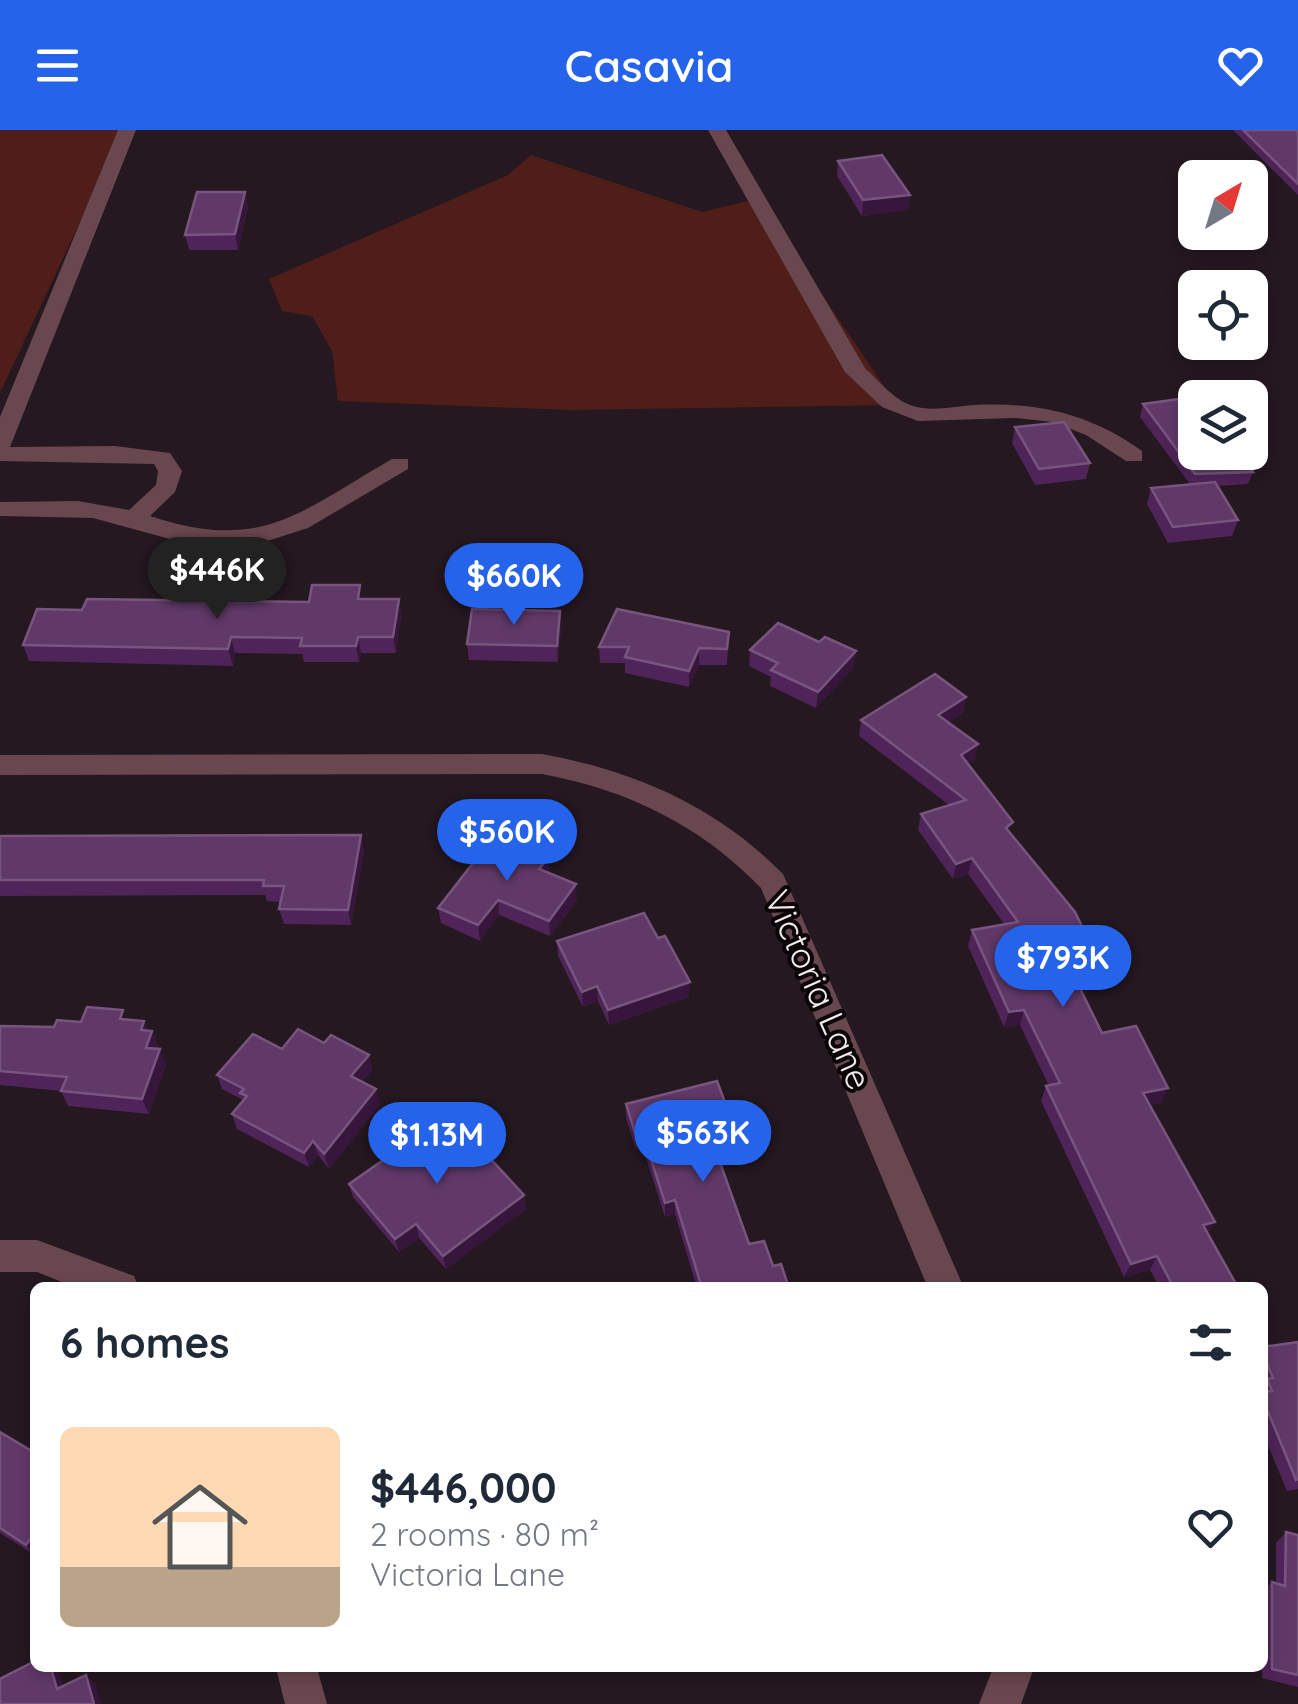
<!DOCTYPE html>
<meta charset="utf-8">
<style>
body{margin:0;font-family:Quicksand,sans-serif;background:#f2f2f3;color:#1f2937;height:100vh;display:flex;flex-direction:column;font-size:38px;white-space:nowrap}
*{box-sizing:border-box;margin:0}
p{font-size:32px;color:#747a83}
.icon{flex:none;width:55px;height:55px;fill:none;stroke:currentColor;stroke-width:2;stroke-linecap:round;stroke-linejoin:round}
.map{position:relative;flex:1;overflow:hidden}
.side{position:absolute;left:30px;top:1152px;width:1238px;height:390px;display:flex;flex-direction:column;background:#fff;border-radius:15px;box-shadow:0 5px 15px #0003}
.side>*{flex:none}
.needle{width:65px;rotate:38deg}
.buttons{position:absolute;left:1178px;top:30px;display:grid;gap:20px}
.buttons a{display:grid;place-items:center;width:90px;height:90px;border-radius:15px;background:#fff;box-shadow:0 5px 15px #0003;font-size:50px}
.price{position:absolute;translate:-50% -85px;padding:0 22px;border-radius:35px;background:#2563eb;color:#fff;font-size:32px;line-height:65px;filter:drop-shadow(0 2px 5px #0008)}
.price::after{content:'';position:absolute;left:50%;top:60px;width:30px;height:22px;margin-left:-15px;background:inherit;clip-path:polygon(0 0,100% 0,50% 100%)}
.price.selected{background:#222;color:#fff}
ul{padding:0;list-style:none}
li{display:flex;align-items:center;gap:30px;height:250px;padding:0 30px}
li span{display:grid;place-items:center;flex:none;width:280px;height:200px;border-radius:15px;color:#555}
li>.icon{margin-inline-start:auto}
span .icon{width:120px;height:120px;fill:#fffc;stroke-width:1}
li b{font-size:42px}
h2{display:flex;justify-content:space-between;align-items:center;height:120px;padding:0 30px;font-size:42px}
header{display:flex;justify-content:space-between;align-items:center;height:130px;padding:0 30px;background:#2563eb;color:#fff;font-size:45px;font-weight:600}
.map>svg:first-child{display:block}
.green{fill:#4f1e19}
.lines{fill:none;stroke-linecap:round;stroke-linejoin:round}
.minor{fill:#69474e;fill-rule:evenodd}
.wall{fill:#4f2458}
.shaded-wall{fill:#37163b}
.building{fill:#613969;stroke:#78557e;stroke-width:2.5}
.labels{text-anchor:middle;stroke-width:8;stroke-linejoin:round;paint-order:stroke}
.street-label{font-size:35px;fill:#f3e9ef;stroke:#0a0608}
</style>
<header><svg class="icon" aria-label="menu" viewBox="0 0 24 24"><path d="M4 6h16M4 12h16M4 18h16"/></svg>Casavia<svg class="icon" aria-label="heart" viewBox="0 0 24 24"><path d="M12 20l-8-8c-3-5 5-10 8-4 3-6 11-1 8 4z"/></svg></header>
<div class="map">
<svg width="1298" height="1574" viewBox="0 0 1298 1574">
<rect width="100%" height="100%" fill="#251820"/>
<!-- green -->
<g class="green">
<polygon points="0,0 123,0 0,263"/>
<polygon points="531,25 702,82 757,69 897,275 570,280 338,271 332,221 312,186 282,181 269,149 508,45"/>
</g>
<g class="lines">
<!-- minor -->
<g class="minor">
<path d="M118 0H136L10 317 115 316 170 323 182 341 175 362 150 386C262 423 298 383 392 329H408V339L308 398 245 418 192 415 93 388 0 386V372L78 371 129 380 156 355 158 341 154 334 0 331V287Z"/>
<path d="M708 0H726L865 238C879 251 894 270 913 276 932 282 956 276 975 275 1039 272 1090 284 1142 321V331H1126L1086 305 1053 292 1015 288 918 291 882 277 845 242Z"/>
<path d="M542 624C635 641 716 676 783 744L964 1158H928L761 758C700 695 628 660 542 644L0 645V625Z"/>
<polygon points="0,1110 37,1110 134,1146 139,1158 77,1158 37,1142 0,1142"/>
<polygon points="276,1538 317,1538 327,1574 285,1574"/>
<polygon points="993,1538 1034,1538 1021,1574 979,1574"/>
</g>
</g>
<!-- wall -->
<g class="wall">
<polygon points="1233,0 1298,0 1298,65"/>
<polygon points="838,31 908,80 862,86 837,46"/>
<polygon points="245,62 248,77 238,120 189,120 185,105"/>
<polygon points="1143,274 1253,342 1248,354 1217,356 1238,390 1232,406 1168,413 1147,374 1151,358 1190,354 1140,287"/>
<polygon points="1015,297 1090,333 1086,349 1035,355 1012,313"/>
<polygon points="362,469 399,469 401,485 396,523 361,523 359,532 304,532 302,524 235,523 233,536 29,531 23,515 82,480"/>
<polygon points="561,497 558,532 469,530 467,514"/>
<polygon points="599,517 728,519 727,535 699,535 689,557 625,543 625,533 600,533"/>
<polygon points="750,520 854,537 816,578 770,556 771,547 749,536"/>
<polygon points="966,567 963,583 949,592 975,630 968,634 1086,830 1068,833 1102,903 1162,972 1149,975 1208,1104 1236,1154 1234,1158 1160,1158 1150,1140 1124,1147 1041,971 1046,956 1049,956 1020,895 1004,897 968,816 972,800 1005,795 968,744 953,749 918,700 921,684 949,675 859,606 861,590"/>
<polygon points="0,706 364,721 351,795 284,794 279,779 281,772 267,771 265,765 0,766"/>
<polygon points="548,728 549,743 577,770 550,806 499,785 480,811 441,793 438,778"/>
<polygon points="557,811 689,867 609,895 598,871 583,877 558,826"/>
<polygon points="127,889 149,901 152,901 158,916 157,919 166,934 149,984 68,976 61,961 0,955 0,896 54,897 81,892"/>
<polygon points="324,913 369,925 372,940 362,952 380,974 329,1039 318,1025 309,1037 237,999 232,984 243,970 222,959 217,945 282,919"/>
<polygon points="626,974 742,1018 741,1032 722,1037 749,1114 773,1136 789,1158 697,1158 675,1084 665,1087 643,1018 636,1020 626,988"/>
<polygon points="349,1054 524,1065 526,1079 446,1139 419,1108 399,1122 353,1067"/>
<polygon points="1298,1212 1298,1359 1287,1361 1262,1301 1262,1217"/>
<polygon points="0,1302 35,1323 35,1425 0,1403"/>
<polygon points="1286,1402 1298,1405 1298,1557 1262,1548 1262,1462 1272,1452 1276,1453 1276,1413"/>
</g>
<!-- shaded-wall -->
<g class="shaded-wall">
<polygon points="245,62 248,77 238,120 235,104"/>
<polygon points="910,65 908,80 862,86 863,70"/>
<polygon points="399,469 401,485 396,523 393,507"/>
<polygon points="560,481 561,497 558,532 557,516"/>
<polygon points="231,507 235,523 233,536 228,519"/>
<polygon points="358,507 361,523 359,532 356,516"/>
<polygon points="699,518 699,535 689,557 689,541"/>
<polygon points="856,521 854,537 816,578 818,562"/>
<polygon points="966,567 963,583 935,601 938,585"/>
<polygon points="978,614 975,630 958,641 961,625"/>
<polygon points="361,705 364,721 351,795 348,780"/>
<polygon points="548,728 549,744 539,739"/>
<polygon points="972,728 968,744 953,749 956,734"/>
<polygon points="576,754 577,770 550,806 549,791"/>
<polygon points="498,770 499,785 480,811 478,795"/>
<polygon points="1091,815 1086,830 1057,835 1061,820"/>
<polygon points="690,852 689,867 609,895 608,880"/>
<polygon points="597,856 598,871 583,877 582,862"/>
<polygon points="1024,880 1020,895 1004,897 1009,882"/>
<polygon points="144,891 151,906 152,901 158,916 153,933 141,900"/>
<polygon points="160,919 166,934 149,984 142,969"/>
<polygon points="369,925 372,940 355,961 351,946"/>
<polygon points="1168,958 1162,972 1137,978 1143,963"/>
<polygon points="376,959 380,974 329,1039 324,1024"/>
<polygon points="643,1004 643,1018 636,1020 636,1006"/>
<polygon points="313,1011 318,1025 309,1037 304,1023"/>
<polygon points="742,1018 741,1032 717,1038 717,1024"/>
<polygon points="524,1065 526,1079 446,1139 443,1126"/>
<polygon points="675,1070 675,1084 665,1087 665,1073"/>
<polygon points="1215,1092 1207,1105 1203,1095"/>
<polygon points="416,1094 419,1108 399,1122 395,1109"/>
<polygon points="1157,1126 1150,1140 1124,1147 1131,1134"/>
<polygon points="35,1402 35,1425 26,1415"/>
<polygon points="51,1538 58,1538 67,1568 57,1559"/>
<polygon points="86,1545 95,1554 101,1574 94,1574"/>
</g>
<!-- building -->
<g class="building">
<polygon points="1243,0 1298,0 1298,54"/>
<polygon points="882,25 910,65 863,70 838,31"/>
<polygon points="197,62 245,62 235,104 185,105"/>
<polygon points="1194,267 1195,322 1238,322 1253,342 1195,344 1143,274"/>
<polygon points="1064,292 1090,333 1039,339 1015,297"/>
<polygon points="1215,352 1238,390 1173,397 1151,358"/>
<polygon points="312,455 360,455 358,469 399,469 393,507 358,507 356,516 300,516 302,508 231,507 228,519 23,515 37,479 82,480 87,469 309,472"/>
<polygon points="472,479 560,481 557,516 467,514"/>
<polygon points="617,479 729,502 727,519 699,518 689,541 625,527 629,517 599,517"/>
<polygon points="778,493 819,512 825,507 856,521 818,562 771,540 778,533 750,520"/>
<polygon points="935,544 966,567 938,585 978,614 961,625 1013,692 1006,698 1075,782 1091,815 1061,820 1102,903 1136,896 1168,958 1143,963 1215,1092 1203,1095 1236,1154 1225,1158 1174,1158 1157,1126 1131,1134 1046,956 1060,953 1024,880 1009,882 972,800 1018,792 972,728 956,734 921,684 966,670 861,590"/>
<polygon points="361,705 348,780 279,779 284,756 263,756 264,750 0,750 0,706"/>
<polygon points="494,706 548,728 539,739 576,754 549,791 498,770 478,795 438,778"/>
<polygon points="644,783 658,808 665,806 690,852 608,880 597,856 582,862 557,811"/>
<polygon points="87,877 123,880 120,889 144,891 141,900 152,901 146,918 160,919 142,969 61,961 67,947 0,941 0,896 54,897 57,890 81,892"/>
<polygon points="298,899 324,913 331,905 369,925 351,946 376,959 324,1024 313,1011 304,1023 232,984 247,966 240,963 244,959 217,945 253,904 282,919"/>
<polygon points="717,951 742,1018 717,1024 749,1114 764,1111 773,1136 781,1134 789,1158 702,1158 675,1070 665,1073 643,1004 636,1006 626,974"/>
<polygon points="449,984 524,1065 443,1126 416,1094 395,1109 349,1054"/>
<polygon points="1298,1212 1298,1349 1296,1350 1262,1267 1262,1262 1272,1261 1267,1249 1273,1248 1262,1222 1262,1217"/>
<polygon points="0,1302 35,1323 35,1402 26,1415 0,1398"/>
<polygon points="1286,1402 1298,1405 1298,1545 1272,1539 1272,1452 1285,1456"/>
<polygon points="35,1531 35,1538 51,1538 57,1559 86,1545 94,1574 0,1574 0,1549"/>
</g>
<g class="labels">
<!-- street labels -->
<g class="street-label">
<text transform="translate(818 860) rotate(66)" y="12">Victoria Lane</text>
</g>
</g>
</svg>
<div class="buttons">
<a><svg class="needle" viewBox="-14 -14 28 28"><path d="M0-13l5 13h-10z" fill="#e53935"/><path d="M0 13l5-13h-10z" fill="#747a83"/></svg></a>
<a><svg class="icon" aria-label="locate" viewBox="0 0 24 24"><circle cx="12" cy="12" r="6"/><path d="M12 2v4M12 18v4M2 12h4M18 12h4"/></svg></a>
<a><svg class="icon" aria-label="layers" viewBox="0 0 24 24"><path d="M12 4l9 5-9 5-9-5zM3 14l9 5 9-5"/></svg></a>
</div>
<b class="price selected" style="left:217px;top:492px">$446K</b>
<b class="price" style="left:514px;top:498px">$660K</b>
<b class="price" style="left:507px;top:754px">$560K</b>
<b class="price" style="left:1063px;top:880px">$793K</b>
<b class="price" style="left:703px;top:1055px">$563K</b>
<b class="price" style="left:437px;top:1057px">$1.13M</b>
<section class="side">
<h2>6 homes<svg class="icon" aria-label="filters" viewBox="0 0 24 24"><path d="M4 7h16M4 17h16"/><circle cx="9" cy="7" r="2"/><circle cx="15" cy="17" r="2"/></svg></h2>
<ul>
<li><span style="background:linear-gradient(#ffd9b3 70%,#b9a48a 0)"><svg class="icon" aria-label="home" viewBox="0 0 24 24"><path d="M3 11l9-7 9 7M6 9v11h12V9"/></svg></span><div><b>$446,000</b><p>2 rooms · 80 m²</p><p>Victoria Lane</p></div><svg class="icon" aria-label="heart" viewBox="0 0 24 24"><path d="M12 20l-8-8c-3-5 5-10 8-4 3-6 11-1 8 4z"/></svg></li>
</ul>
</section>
</div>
